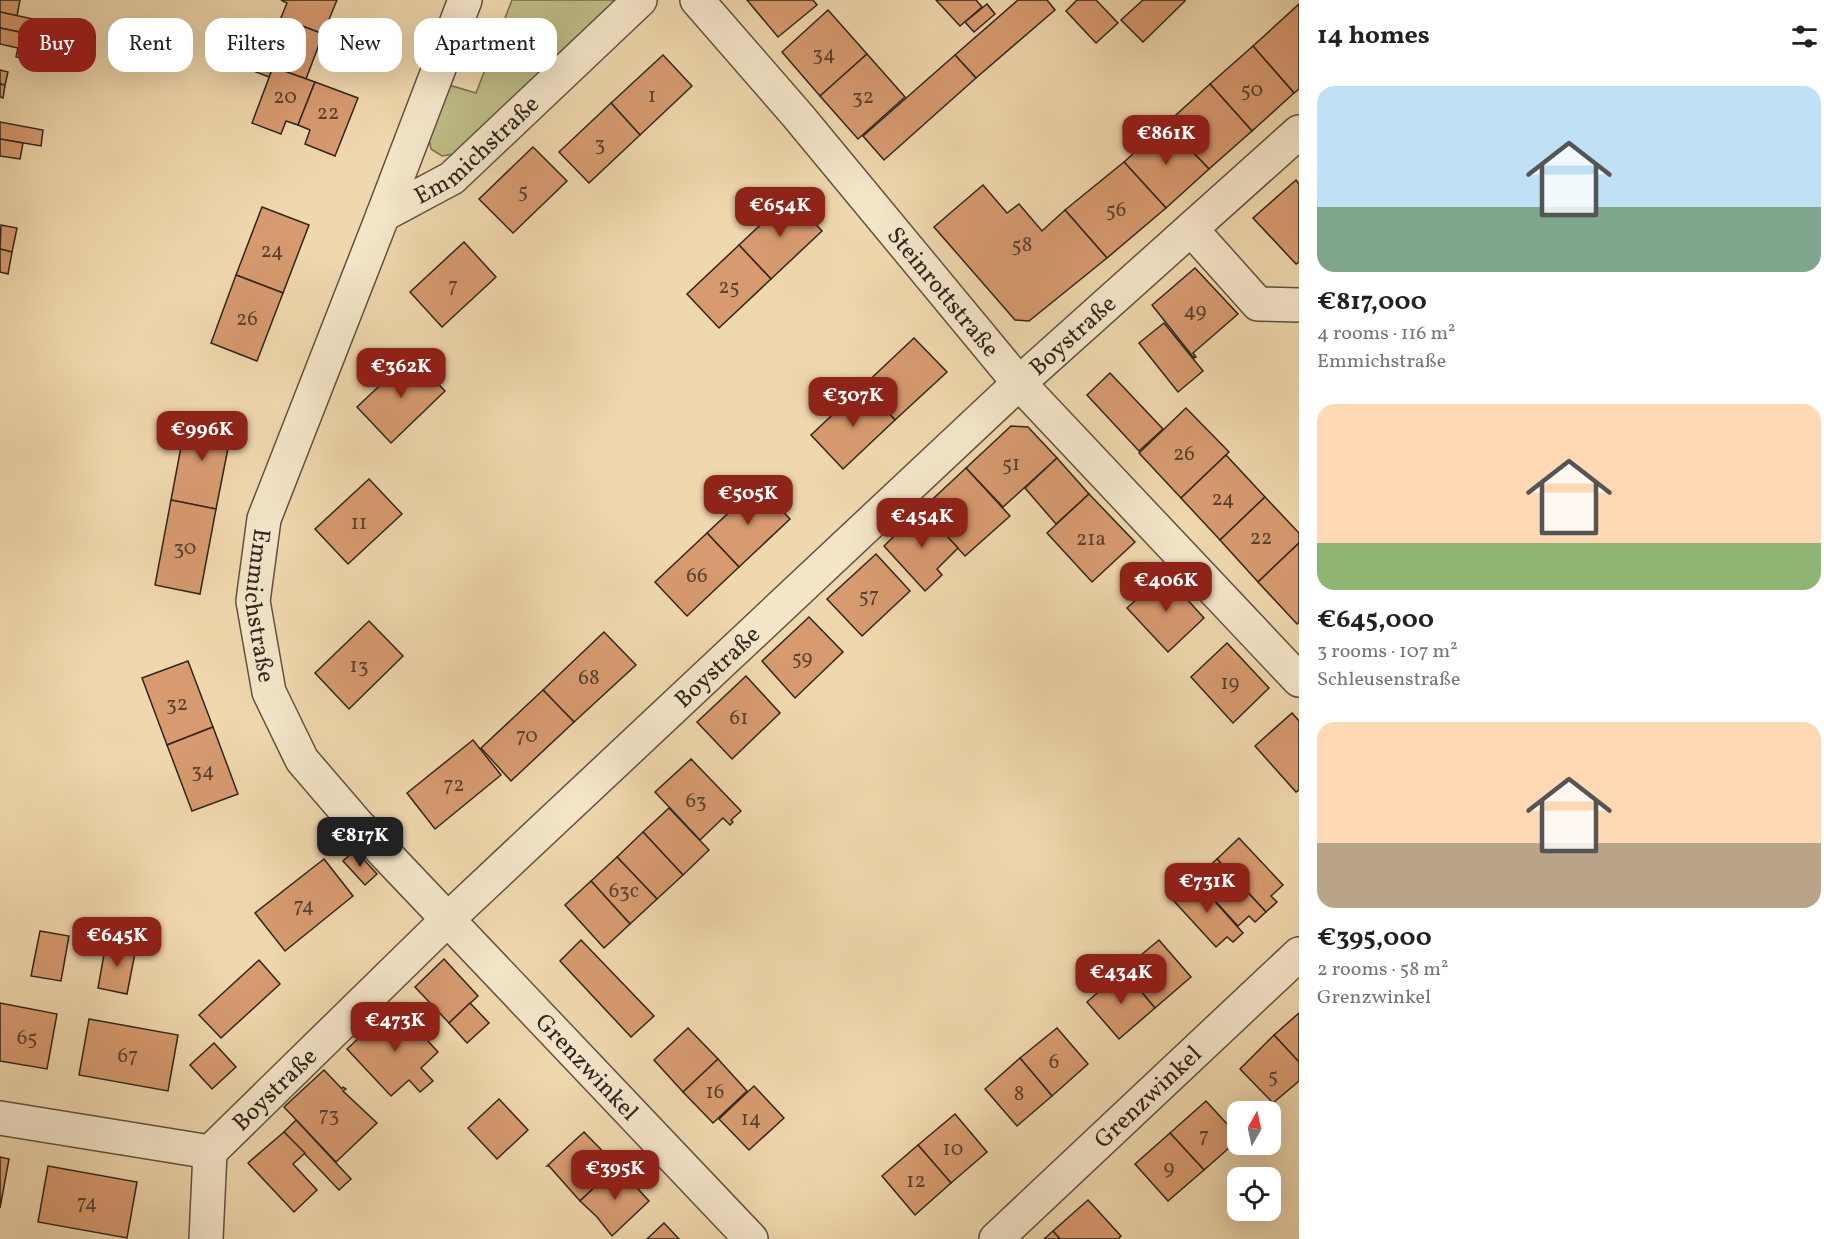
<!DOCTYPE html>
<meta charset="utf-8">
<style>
body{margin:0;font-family:Vollkorn,serif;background:#f6f6f6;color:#222;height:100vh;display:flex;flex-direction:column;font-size:22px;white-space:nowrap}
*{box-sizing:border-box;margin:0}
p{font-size:20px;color:#767676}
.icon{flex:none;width:33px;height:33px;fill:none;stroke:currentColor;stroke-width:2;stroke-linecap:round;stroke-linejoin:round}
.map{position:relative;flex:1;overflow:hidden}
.sheet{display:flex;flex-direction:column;background:#fff;width:540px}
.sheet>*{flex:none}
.hud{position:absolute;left:18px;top:18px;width:570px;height:54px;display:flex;gap:12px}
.needle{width:39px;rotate:9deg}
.controls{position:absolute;left:1227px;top:1101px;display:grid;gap:12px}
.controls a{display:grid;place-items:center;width:54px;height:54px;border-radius:12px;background:#fff;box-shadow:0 6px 24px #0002;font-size:30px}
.price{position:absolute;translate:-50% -51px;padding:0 14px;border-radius:12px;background:#8f2418;color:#fff;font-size:20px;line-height:39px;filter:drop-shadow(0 2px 3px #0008)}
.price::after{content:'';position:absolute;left:50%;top:36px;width:18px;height:14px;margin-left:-9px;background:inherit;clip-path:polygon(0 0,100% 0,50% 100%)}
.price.selected{background:#222;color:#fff}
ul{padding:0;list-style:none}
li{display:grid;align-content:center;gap:12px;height:318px;padding:0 18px}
li span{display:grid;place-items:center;height:186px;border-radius:18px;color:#555}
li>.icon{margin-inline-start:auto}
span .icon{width:108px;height:108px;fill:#fffc;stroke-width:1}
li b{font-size:26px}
h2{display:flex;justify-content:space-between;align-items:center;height:72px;padding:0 18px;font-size:26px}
.tag{padding:0 21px;border-radius:18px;background:#fff;box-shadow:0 6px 24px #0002;font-size:21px;line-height:54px}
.tag.selected{background:#8f2418;color:#fff}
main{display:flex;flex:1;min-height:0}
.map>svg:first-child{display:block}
.green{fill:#bebd86;stroke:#767152;stroke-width:1.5}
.building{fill:#d89b70;stroke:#2f251d;stroke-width:1.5}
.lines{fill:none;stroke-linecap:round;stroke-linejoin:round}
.minor-casing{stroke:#5f5241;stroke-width:36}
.minor{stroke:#f5e6ca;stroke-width:33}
.labels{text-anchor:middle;stroke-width:4.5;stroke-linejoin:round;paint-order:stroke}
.number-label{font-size:21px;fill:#594232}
.street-label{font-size:24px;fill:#2f251d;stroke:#f5e6ca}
</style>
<main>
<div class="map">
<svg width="1299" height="1239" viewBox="0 0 1299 1239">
<rect width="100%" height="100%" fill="#f0d8ae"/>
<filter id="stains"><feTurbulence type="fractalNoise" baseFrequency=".00333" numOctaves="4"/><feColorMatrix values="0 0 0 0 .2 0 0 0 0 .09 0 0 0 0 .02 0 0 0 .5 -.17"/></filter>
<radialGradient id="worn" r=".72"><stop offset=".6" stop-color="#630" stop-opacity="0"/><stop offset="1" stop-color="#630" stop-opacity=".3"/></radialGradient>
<!-- green -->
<polygon class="green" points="512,0 618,0 454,154 442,156 431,149 429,139 449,85 476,93"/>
<!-- building -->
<g class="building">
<polygon points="0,0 20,0 17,16 0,12"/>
<polygon points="281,0 337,0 323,34 300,25 300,28 280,20 287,3"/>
<polygon points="747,0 813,0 817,5 778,37"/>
<polygon points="936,0 976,0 982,7 960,26"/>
<polygon points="1018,0 1047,0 1055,10 976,78 955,55"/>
<polygon points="1077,0 1096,0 1118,23 1096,43 1066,11"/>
<polygon points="1143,0 1185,0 1185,1 1143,42 1121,20"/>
<polygon points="987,4 995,14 974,32 965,22"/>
<polygon points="1299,4 1299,89 1294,93 1253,46"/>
<polygon points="828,10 867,54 820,96 782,52"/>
<polygon points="0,12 52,23 49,38 0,28"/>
<polygon points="280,20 300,28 300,25 323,34 306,79 273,67 269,77 248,69 265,26 276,30"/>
<polygon points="0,28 53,39 48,63 16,57 18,48 0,44"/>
<polygon points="1253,46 1294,93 1252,131 1210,84"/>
<polygon points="867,54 905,97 858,139 820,96"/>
<polygon points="663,55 692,86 640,135 611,103"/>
<polygon points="955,55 976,78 884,160 863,136"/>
<polygon points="273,67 315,82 298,125 286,121 281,134 252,123"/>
<polygon points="0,70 8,72 5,85 0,84"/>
<polygon points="315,82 358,98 335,156 305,144 310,130 298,125"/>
<polygon points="0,84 5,85 3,98 0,97"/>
<polygon points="1210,84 1252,131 1209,169 1166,124"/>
<polygon points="611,103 640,135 589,183 559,152"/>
<polygon points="0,122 43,130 41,146 0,139"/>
<polygon points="1166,124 1209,169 1166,208 1124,162"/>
<polygon points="0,139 23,143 20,159 0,156"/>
<polygon points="533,147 567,181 513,233 479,199"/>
<polygon points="1124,162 1166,208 1107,258 1065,210"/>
<polygon points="1296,180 1299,184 1299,262 1296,264 1253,218"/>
<polygon points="983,185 1007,213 1019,204 1042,231 1065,210 1107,258 1029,321 1015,320 934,227"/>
<polygon points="790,197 822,231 771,279 739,245"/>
<polygon points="262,207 309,225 283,293 236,275"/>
<polygon points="1,225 17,228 12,252 0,249"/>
<polygon points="464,242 496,277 442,327 410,292"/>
<polygon points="739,245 771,279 719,328 687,294"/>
<polygon points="0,249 12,252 8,274 0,272"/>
<polygon points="1195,268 1238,314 1193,353 1196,357 1194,358 1152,305"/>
<polygon points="236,275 283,293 257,361 211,343"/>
<polygon points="1164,323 1203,371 1178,392 1139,343"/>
<polygon points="914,338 947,372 895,420 863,386"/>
<polygon points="411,356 445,391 391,443 357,407"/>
<polygon points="1110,373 1163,429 1139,451 1087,395"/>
<polygon points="863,386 895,420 843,469 811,435"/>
<polygon points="1186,408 1229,452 1181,498 1139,453"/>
<polygon points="187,415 233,423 216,509 171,500"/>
<polygon points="1011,426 1028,427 1057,458 1003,507 966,468"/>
<polygon points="1226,455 1265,497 1220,540 1181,498"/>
<polygon points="1057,458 1089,494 1056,524 1025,488"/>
<polygon points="966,468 1010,516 965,556 922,509"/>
<polygon points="369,479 402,514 348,564 315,529"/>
<polygon points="758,485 790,519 739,567 707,533"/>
<polygon points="1089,494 1135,542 1092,582 1047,533"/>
<polygon points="1265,497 1299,533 1299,543 1258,582 1220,540"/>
<polygon points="171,500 216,509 200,594 155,585"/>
<polygon points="922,509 958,548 937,569 942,575 925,591 884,546"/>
<polygon points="707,533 739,567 687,616 655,582"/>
<polygon points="1299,543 1299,622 1297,624 1258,582"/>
<polygon points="876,554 910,591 862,636 827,599"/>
<polygon points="1164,574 1204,618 1168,652 1127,608"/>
<polygon points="809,617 843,652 795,698 762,661"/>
<polygon points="369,621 403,656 349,709 315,673"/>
<polygon points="604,632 636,665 574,722 543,690"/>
<polygon points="1227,643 1269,688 1233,723 1191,677"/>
<polygon points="188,661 213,727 167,745 142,678"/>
<polygon points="746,676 780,713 732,759 697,722"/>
<polygon points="543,690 574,722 511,781 481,748"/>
<polygon points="1292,713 1299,721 1299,790 1296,792 1255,746"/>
<polygon points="213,727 238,794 192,811 167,745"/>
<polygon points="473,740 501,775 435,829 407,793"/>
<polygon points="691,759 741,811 731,820 733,822 730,825 723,818 700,840 655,792"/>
<polygon points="669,808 709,850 683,875 643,832"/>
<polygon points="643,832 683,875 657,899 617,857"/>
<polygon points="1239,838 1283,885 1271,896 1277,902 1266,912 1217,859"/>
<polygon points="355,850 377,874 365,885 343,861"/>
<polygon points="617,857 657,899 630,924 591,881"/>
<polygon points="324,859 353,896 285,951 255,913"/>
<polygon points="1217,859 1266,912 1255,922 1249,916 1238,926 1195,879"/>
<polygon points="1195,879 1243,933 1233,942 1227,937 1216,947 1173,900"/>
<polygon points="591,881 630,924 604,948 565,905"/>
<polygon points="40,931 69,936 61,981 31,976"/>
<polygon points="581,940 654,1016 631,1037 560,961"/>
<polygon points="1159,940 1191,977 1155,1008 1123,970"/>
<polygon points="106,943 136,948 127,994 98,988"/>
<polygon points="444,959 478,996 449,1023 415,987"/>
<polygon points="259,960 280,984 221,1038 199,1015"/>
<polygon points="1123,970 1155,1008 1119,1039 1087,1002"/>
<polygon points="0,1003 57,1014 47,1069 0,1061"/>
<polygon points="470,1003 489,1023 467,1043 449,1023"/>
<polygon points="395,1005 438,1052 421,1068 433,1081 420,1092 409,1080 391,1096 347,1049"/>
<polygon points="1299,1013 1299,1062 1274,1035"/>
<polygon points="89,1019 178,1035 168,1091 79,1075"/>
<polygon points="688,1028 718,1059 683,1092 654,1060"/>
<polygon points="1057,1028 1088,1064 1052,1096 1020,1058"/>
<polygon points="1274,1035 1299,1062 1299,1081 1273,1103 1240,1069"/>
<polygon points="214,1043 236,1067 212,1089 190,1065"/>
<polygon points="1020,1058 1052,1096 1017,1126 985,1089"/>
<polygon points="718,1059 747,1091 713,1123 683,1092"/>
<polygon points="324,1070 342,1089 343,1087 346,1089 343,1091 377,1123 336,1162 284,1107"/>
<polygon points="754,1086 784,1118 749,1150 719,1119"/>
<polygon points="499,1099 528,1130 497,1159 468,1128"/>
<polygon points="1206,1101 1238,1136 1238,1140 1204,1170 1170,1133"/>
<polygon points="955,1114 987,1152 951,1183 918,1145"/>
<polygon points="296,1120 351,1179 339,1190 284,1132"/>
<polygon points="284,1132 305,1153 293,1164 317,1190 294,1212 248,1163"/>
<polygon points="584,1132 617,1166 580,1201 549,1166 547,1166"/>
<polygon points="1170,1133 1204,1170 1168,1201 1135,1164"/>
<polygon points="918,1145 951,1183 915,1215 882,1176"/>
<polygon points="0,1157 9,1159 0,1208"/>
<polygon points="48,1166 137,1182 127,1238 38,1222"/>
<polygon points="617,1166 649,1201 612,1236 597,1217 580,1201"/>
<polygon points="1088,1200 1121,1236 1118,1239 1060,1239 1053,1231"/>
<polygon points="664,1223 679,1239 647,1239"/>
<polygon points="1053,1231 1060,1239 1044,1239"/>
</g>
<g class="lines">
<!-- minor casing -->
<g class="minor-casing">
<g id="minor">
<path id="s1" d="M465 0 383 215 452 178 640 0"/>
<path id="s2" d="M697 0 798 116 1019 383 1299 680"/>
<path id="s3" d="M383 215 264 519 253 601 269 692 302 760 357 824 751 1239"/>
<polyline points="1191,229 1258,304 1299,305"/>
<polyline points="0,1118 210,1152"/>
<path id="s4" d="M206 1239 210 1152 448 919 1019 383 1299 132"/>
<path id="s5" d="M996 1239 1299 954"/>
</g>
</g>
<!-- minor -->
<use href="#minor" class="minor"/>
</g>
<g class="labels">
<!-- number labels -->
<g class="number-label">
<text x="824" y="60">34</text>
<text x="1252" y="96">50</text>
<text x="652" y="102">1</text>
<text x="285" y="103">20</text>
<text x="863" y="103">32</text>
<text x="328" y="119">22</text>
<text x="600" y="150">3</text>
<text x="523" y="197">5</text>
<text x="1116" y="216">56</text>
<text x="1022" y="251">58</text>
<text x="272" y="257">24</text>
<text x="453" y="292">7</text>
<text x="729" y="293">25</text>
<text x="1195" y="317">49</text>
<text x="247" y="325">26</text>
<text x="1184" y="460">26</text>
<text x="1011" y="470">51</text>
<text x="1223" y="505">24</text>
<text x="359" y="529">11</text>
<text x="1261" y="544">22</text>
<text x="1091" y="545">21a</text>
<text x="185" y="554">30</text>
<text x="697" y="582">66</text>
<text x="869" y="602">57</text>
<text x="802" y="664">59</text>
<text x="359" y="672">13</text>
<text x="589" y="684">68</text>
<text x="1230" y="689">19</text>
<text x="177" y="710">32</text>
<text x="739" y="724">61</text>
<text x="527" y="742">70</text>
<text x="203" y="777">34</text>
<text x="454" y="791">72</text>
<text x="696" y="807">63</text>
<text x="624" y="897">63c</text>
<text x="304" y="912">74</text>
<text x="27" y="1044">65</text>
<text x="128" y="1062">67</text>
<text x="1054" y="1068">6</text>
<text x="1273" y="1082">5</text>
<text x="715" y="1098">16</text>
<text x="1019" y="1100">8</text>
<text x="329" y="1121">73</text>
<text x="751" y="1125">14</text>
<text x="1204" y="1142">7</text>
<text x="953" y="1155">10</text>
<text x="1169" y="1174">9</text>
<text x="916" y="1187">12</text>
<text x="87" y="1209">74</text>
</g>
<!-- street labels -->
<g class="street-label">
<text dy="8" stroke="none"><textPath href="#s1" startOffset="345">Emmichstraße</textPath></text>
<text dy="8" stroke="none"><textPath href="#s2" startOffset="382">Steinrottstraße</textPath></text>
<text dy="8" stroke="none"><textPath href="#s4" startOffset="1275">Boystraße</textPath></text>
<text dy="8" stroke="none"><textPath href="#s3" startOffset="414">Emmichstraße</textPath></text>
<text dy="8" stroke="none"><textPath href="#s4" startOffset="789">Boystraße</textPath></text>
<text dy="8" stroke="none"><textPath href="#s3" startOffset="996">Grenzwinkel</textPath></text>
<text dy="8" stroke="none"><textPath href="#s4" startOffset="177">Boystraße</textPath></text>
<text dy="8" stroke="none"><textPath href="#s5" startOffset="208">Grenzwinkel</textPath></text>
</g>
</g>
<rect width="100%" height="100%" filter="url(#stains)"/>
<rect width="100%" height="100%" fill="url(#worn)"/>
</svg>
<div class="controls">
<a><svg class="needle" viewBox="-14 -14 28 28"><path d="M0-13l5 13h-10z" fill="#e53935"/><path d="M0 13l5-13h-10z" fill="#767676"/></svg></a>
<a><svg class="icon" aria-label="locate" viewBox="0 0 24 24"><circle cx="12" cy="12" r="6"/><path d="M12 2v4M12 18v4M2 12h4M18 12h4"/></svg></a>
</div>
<b class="price" style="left:1166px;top:166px">€861K</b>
<b class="price" style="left:780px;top:238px">€654K</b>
<b class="price" style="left:401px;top:399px">€362K</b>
<b class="price" style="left:853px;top:428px">€307K</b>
<b class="price" style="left:202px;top:462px">€996K</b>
<b class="price" style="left:748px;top:526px">€505K</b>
<b class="price" style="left:922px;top:549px">€454K</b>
<b class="price" style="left:1166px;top:613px">€406K</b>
<b class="price selected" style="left:360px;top:868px">€817K</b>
<b class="price" style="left:1207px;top:914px">€731K</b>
<b class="price" style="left:117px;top:968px">€645K</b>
<b class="price" style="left:1121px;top:1005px">€434K</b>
<b class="price" style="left:395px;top:1053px">€473K</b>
<b class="price" style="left:615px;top:1201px">€395K</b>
<div class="hud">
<a class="tag selected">Buy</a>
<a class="tag">Rent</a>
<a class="tag">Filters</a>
<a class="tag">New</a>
<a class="tag">Apartment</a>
</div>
</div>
<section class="sheet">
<h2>14 homes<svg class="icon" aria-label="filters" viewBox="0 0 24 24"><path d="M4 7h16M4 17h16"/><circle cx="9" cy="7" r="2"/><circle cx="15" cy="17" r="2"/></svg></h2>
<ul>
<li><span style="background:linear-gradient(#bfe0f5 65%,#7fa58c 0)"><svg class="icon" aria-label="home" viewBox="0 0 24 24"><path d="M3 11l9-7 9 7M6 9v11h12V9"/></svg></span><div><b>€817,000</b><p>4 rooms · 116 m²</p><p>Emmichstraße</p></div></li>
<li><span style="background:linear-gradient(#ffd9b3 75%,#8fb573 0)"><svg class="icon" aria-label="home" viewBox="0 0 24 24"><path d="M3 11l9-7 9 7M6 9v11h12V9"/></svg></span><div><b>€645,000</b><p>3 rooms · 107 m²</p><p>Schleusenstraße</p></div></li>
<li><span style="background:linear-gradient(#ffd9b3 65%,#b9a48a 0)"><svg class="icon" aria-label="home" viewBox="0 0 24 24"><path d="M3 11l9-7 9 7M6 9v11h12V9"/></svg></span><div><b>€395,000</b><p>2 rooms · 58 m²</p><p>Grenzwinkel</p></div></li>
</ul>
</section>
</main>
